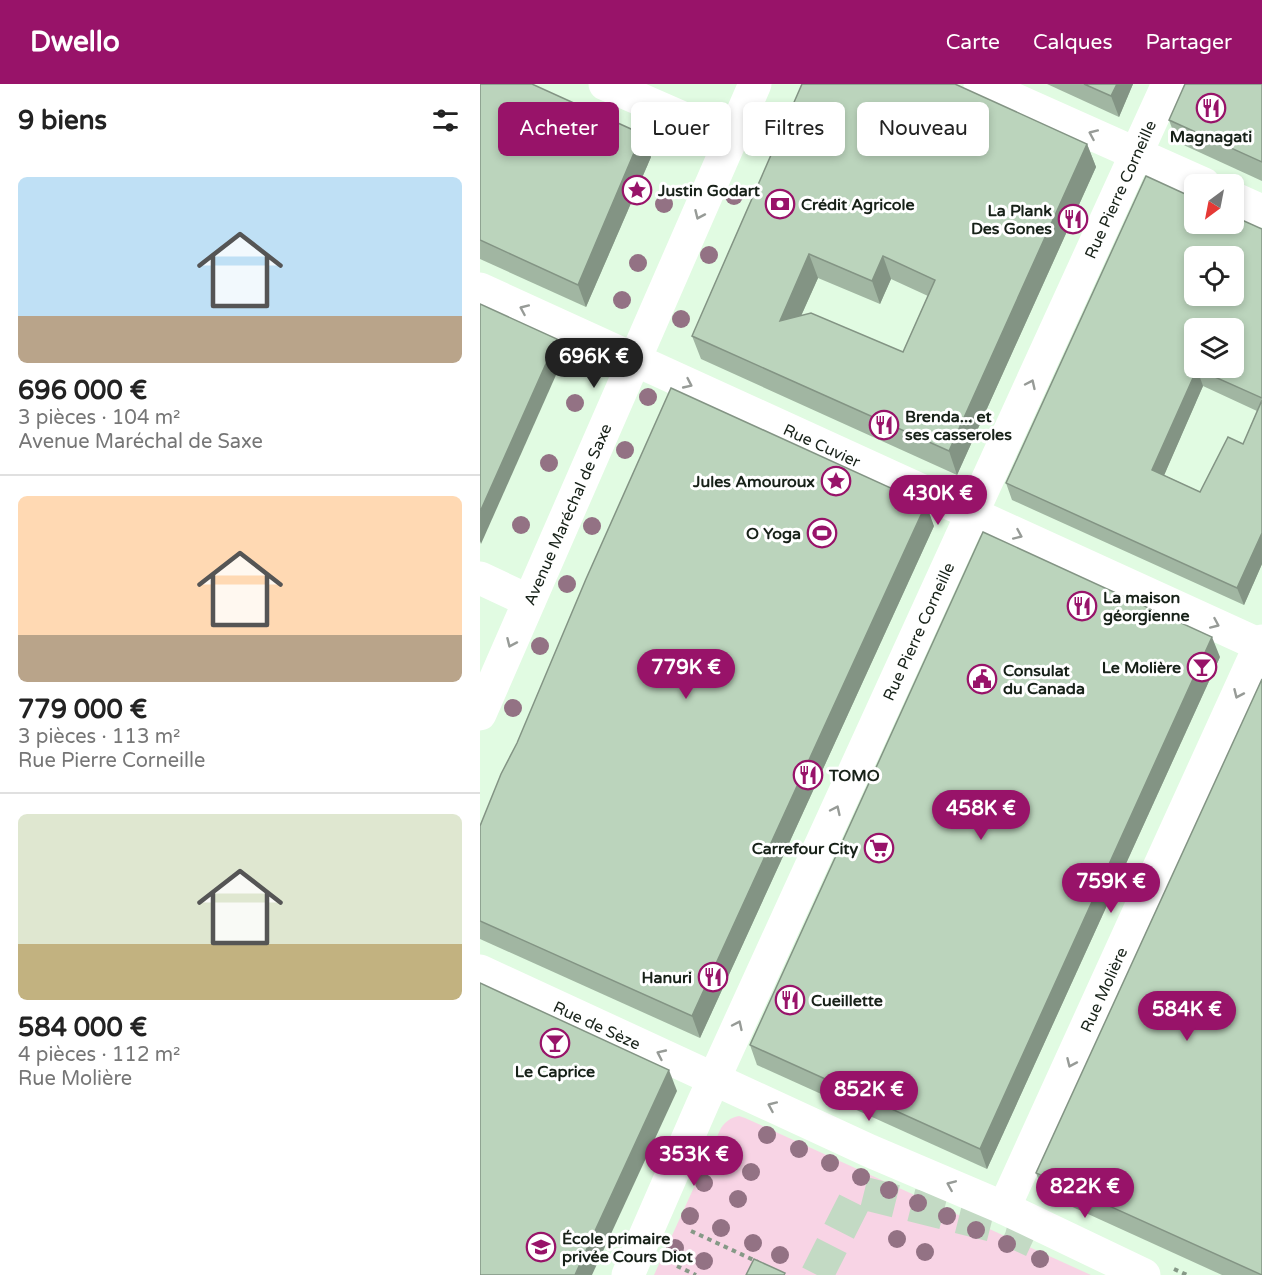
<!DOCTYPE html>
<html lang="fr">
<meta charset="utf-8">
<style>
body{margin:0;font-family:"Varela Round",sans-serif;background:#f6f6f6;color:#222;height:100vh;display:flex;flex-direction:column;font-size:22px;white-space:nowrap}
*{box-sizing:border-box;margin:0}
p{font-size:20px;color:#767676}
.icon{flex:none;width:33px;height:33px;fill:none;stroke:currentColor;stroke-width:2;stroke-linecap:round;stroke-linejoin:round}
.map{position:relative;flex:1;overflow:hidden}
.side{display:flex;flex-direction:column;background:#fff;width:480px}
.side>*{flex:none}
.banner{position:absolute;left:18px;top:18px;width:570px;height:54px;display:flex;gap:12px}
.needle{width:39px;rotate:212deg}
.tools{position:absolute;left:704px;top:90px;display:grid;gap:12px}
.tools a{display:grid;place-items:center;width:60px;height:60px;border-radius:9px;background:#fff;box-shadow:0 3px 9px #0003;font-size:30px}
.price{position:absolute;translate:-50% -51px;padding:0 14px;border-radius:21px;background:#981369;color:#fff;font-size:20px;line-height:39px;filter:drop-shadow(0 2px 3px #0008)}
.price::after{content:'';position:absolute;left:50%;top:36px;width:18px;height:14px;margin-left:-9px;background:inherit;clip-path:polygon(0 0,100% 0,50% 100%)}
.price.current{background:#222;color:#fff}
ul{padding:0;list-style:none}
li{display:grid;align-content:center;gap:12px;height:318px;padding:0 18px}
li+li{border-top:2px solid #e0e0e0}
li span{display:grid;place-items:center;height:186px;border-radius:9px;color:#555}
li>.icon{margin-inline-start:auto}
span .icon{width:108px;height:108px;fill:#fffc;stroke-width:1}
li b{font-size:26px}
h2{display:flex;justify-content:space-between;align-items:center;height:72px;padding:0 18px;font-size:26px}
.pill{padding:0 21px;border-radius:9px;background:#fff;box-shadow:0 3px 9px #0003;font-size:21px;line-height:54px}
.pill.current{background:#981369;color:#fff}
header{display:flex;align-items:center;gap:36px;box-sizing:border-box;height:84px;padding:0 30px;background:#981369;color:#fff}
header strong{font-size:28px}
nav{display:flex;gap:33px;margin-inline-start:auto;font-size:21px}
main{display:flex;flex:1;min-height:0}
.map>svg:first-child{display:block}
.green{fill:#f8d4e5}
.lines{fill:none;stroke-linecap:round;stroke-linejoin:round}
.minor-tunnel{stroke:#c3dac4;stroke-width:33;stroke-dasharray:33 16;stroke-linecap:butt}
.path{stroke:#869987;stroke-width:4;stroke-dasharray:4.5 4.5;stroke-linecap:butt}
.minor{stroke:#fff;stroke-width:33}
.major{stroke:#fff;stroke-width:33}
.tree{fill:#937284}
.wall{fill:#a1b6a2;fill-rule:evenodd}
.shaded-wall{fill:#839484}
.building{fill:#bbd4bc;stroke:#839484;stroke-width:1.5;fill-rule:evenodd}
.oneway{stroke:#979b97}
.labels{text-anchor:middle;stroke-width:6;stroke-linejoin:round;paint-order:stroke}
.poi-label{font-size:16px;font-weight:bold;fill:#172118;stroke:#fff;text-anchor:start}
.street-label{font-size:16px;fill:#172118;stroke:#fff}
</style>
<header>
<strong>Dwello</strong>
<nav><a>Carte</a><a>Calques</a><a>Partager</a></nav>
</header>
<main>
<section class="side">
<h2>9 biens<svg class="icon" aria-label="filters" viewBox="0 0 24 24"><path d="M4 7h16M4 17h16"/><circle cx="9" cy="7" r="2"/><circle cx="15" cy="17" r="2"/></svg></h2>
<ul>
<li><span style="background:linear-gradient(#bfe0f5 75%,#b9a48a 0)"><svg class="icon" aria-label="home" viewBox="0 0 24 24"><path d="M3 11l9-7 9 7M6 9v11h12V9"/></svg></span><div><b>696 000 €</b><p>3 pièces · 104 m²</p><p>Avenue Maréchal de Saxe</p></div></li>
<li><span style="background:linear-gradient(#ffd9b3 75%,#b9a48a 0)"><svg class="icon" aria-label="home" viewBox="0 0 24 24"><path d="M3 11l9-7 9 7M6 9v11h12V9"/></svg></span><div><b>779 000 €</b><p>3 pièces · 113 m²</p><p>Rue Pierre Corneille</p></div></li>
<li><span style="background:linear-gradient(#dfe7d0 70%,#c2b280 0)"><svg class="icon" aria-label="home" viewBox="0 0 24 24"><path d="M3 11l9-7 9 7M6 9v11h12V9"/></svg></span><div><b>584 000 €</b><p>4 pièces · 112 m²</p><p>Rue Molière</p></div></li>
</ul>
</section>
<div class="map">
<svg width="782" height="1191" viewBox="0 0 782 1191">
<rect width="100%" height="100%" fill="#e1fbe2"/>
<!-- green -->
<path class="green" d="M259 1032 265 1034 611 1191H174L241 1044C246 1037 250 1034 259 1032Z"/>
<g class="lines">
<!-- minor-tunnel -->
<polyline class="minor-tunnel" points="337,1191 379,1108 527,1145 553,1157"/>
<!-- path -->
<g class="path">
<polyline points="211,1147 278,1178"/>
<polyline points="197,1182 216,1191"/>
<polyline points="694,1185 707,1191"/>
</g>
<!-- minor -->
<g class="minor">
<polyline points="125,0 251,55"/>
<polyline points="500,0 724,100"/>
<polyline points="753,114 782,127"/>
<path id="s1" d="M0 205 782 562"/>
<polyline points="0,494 49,517"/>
<path id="s2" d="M0 887 390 1067 524 1124 664 1191"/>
<path id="s3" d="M524 1124 782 557"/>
<path id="s4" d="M148 1191 223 1019 688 0"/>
</g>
<!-- major -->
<path class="major" id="s5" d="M0 630 275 0"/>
</g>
<!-- trees -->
<g class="tree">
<circle cx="254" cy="112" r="9"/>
<circle cx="184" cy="120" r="9"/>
<circle cx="229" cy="171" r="9"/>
<circle cx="158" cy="179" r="9"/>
<circle cx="142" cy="216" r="9"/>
<circle cx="201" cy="235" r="9"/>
<circle cx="168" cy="313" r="9"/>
<circle cx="95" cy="319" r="9"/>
<circle cx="145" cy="366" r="9"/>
<circle cx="69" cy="379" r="9"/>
<circle cx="41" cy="441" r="9"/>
<circle cx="112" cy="442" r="9"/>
<circle cx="87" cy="500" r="9"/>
<circle cx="60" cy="562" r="9"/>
<circle cx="33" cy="624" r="9"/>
<circle cx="287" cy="1051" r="9"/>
<circle cx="319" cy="1065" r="9"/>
<circle cx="239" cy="1073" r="9"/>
<circle cx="350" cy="1079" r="9"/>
<circle cx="271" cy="1088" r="9"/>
<circle cx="381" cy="1093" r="9"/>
<circle cx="224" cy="1099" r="9"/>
<circle cx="409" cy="1106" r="9"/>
<circle cx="258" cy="1115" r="9"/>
<circle cx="438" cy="1119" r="9"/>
<circle cx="210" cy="1132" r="9"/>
<circle cx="467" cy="1132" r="9"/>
<circle cx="241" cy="1144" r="9"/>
<circle cx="496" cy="1146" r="9"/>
<circle cx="417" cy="1155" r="9"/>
<circle cx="273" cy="1159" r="9"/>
<circle cx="527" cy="1160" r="9"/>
<circle cx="195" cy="1164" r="9"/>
<circle cx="445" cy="1168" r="9"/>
<circle cx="300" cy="1171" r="9"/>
<circle cx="560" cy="1175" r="9"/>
<circle cx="224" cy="1177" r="9"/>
</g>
<!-- wall -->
<g class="wall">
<polygon points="0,0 171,73 106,223 0,175"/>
<path d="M322 0 607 60 616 83 477 391 221 275 212 252ZM338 194 400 220 411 195 448 212 423 268 321 232Z"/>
<polygon points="567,0 653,0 639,33"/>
<polygon points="782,0 782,97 697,58 689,36"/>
<path d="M782 145V480L764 521 532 416 526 399ZM723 302 777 327 763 360 720 408 684 391Z"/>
<polygon points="454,442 220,954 0,855 0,742 8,723"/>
<polygon points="740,573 507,1085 277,981 270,961"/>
<polygon points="556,1089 782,1191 742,1191 564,1110"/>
</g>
<!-- shaded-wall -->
<g class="shaded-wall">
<polygon points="637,0 653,0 639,33 631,12"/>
<polygon points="162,50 171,73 106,223 98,201"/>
<polygon points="607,60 616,83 477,391 469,367"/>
<polygon points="329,170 338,194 308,261 300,237"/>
<polygon points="403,172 411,195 400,220 392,197"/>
<polygon points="77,255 84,273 1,460 0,457 0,428"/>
<polygon points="717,285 723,302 679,403 672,386"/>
<polygon points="446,420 454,442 220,954 212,932"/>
<polygon points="782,449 782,480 764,521 757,504"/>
<polygon points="732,553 740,573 507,1085 500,1065"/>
<polygon points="189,986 197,1007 112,1191 95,1191 114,1149"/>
</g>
<!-- building -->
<g class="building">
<polygon points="0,0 52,0 162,50 98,201 0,156"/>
<path d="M322 0H475L607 60 469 367 212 252ZM329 170 392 197 403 172 455 196 423 268 331 229 300 237Z"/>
<polygon points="604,0 637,0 631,12"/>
<polygon points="705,0 782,0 782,78 689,36"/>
<path d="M666 92 714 114V140H753V132L782 145V314L717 285 672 386 720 408 748 353 763 360 782 316V449L757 504 526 399ZM714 172H753V212H714ZM714 244H753V284H714Z"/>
<polygon points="0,220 77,255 0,428"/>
<polygon points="191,304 446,420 212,932 0,837 0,742 21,690 37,659 106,495"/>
<polygon points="503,448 732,553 500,1065 270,961"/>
<polygon points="782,595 782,1191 556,1089"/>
<polygon points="0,899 189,986 114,1149 95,1191 0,1191"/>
<polygon points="274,1175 305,1189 304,1191 266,1191"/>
</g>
<!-- one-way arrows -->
<defs><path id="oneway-chevron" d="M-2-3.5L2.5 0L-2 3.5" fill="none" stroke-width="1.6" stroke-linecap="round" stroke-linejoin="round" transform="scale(1.5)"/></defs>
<g class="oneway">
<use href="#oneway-chevron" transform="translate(613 50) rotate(-156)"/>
<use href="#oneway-chevron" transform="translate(219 131) rotate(114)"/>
<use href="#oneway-chevron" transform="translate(44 225) rotate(-156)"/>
<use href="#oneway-chevron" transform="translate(208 300) rotate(25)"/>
<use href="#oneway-chevron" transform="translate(551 300) rotate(-65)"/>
<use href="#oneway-chevron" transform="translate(538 451) rotate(24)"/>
<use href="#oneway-chevron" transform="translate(735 540) rotate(24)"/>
<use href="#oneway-chevron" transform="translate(31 559) rotate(114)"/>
<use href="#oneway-chevron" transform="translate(758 610) rotate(114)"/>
<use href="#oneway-chevron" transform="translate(356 726) rotate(-65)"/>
<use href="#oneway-chevron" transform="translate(258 941) rotate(-65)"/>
<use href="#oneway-chevron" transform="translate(181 970) rotate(-155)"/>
<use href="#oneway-chevron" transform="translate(591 979) rotate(114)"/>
<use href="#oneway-chevron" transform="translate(292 1022) rotate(-156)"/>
<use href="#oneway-chevron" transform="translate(471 1101) rotate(-157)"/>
</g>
<!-- icons -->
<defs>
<g id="restaurant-ring" transform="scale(1.5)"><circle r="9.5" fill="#fff" stroke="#981369" stroke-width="1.5"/><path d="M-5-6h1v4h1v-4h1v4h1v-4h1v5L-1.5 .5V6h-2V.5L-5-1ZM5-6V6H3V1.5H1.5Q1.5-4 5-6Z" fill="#981369"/></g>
<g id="sight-ring" transform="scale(1.5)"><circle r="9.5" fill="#fff" stroke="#981369" stroke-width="1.5"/><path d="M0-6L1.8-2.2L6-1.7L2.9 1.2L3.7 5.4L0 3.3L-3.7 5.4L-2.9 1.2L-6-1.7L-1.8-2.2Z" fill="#981369"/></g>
<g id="bank-ring" transform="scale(1.5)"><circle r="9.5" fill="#fff" stroke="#981369" stroke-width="1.5"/><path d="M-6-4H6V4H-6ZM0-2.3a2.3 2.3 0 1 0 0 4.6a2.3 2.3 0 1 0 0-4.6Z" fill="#981369"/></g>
<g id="stadium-ring" transform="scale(1.5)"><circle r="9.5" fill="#fff" stroke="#981369" stroke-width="1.5"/><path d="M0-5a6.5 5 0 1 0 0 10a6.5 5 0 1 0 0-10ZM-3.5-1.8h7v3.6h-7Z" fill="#981369"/></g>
<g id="bar-ring" transform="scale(1.5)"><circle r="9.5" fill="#fff" stroke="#981369" stroke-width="1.5"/><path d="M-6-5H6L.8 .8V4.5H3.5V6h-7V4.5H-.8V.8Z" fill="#981369"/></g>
<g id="civic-ring" transform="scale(1.5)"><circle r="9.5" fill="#fff" stroke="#981369" stroke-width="1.5"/><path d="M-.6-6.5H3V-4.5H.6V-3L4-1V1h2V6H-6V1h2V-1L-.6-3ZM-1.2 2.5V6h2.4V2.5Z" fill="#981369"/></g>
<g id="supermarket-ring" transform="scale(1.5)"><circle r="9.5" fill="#fff" stroke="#981369" stroke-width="1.5"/><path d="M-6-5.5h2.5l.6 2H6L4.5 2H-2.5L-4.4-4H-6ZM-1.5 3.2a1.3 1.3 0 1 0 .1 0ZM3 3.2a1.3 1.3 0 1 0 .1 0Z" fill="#981369"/></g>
<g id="school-ring" transform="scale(1.5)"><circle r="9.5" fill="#fff" stroke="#981369" stroke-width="1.5"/><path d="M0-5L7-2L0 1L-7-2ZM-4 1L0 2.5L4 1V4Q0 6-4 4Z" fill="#981369"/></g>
</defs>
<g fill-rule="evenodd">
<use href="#restaurant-ring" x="731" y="24"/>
<use href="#sight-ring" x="157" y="106"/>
<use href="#bank-ring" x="300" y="120"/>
<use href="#restaurant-ring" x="593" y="135"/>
<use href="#restaurant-ring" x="404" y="341"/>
<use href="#sight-ring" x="356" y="397"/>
<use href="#stadium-ring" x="342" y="449"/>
<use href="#restaurant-ring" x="602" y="522"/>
<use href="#bar-ring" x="722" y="583"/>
<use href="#civic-ring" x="502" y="595"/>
<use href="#restaurant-ring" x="328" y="691"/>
<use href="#supermarket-ring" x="399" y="764"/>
<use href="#restaurant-ring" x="233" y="893"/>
<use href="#restaurant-ring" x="310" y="916"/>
<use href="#bar-ring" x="75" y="959"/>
<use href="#school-ring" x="61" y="1163"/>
</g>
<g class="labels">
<!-- poi labels -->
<g class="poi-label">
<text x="731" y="58" text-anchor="middle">Magnagati</text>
<text x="178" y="112">Justin Godart</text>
<text x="321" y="126">Crédit Agricole</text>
<text x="572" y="132" text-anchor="end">La Plank<tspan x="572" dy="18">Des Gones</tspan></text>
<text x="425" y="338">Brenda... et<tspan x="425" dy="18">ses casseroles</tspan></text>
<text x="335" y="403" text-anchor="end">Jules Amouroux</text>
<text x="321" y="455" text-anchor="end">O Yoga</text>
<text x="623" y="519">La maison<tspan x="623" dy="18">géorgienne</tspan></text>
<text x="701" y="589" text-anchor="end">Le Molière</text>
<text x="523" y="592">Consulat<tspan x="523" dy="18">du Canada</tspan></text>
<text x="349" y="697">TOMO</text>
<text x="378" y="770" text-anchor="end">Carrefour City</text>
<text x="212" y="899" text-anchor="end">Hanuri</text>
<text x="331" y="922">Cueillette</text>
<text x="75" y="993" text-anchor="middle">Le Caprice</text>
<text x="82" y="1160">École primaire<tspan x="82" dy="18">privée Cours Diot</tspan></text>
</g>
<!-- street labels -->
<g class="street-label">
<text dy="6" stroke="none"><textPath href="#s4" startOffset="1192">Rue Pierre Corneille</textPath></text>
<text dy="6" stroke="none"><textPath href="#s1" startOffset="376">Rue Cuvier</textPath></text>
<text dy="6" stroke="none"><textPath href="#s5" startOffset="218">Avenue Maréchal de Saxe</textPath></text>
<text dy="6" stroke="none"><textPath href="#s4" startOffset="706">Rue Pierre Corneille</textPath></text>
<text dy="6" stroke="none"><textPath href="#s3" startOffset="240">Rue Molière</textPath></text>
<text dy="6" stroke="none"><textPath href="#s2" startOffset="129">Rue de Sèze</textPath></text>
</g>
</g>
</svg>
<div class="tools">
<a><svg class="needle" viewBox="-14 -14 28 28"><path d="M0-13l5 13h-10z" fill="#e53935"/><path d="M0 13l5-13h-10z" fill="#767676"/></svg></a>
<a><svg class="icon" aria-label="locate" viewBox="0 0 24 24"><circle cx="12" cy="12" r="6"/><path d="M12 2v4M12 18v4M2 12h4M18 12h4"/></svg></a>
<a><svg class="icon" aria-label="layers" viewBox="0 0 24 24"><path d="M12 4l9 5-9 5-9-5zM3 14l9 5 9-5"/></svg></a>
</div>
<b class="price current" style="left:114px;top:305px">696K €</b>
<b class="price" style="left:458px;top:442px">430K €</b>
<b class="price" style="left:206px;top:616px">779K €</b>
<b class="price" style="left:501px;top:757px">458K €</b>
<b class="price" style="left:631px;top:830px">759K €</b>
<b class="price" style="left:707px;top:958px">584K €</b>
<b class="price" style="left:389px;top:1038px">852K €</b>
<b class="price" style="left:214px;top:1103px">353K €</b>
<b class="price" style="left:605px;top:1135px">822K €</b>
<div class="banner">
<a class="pill current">Acheter</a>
<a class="pill">Louer</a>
<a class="pill">Filtres</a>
<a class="pill">Nouveau</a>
</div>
</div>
</main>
